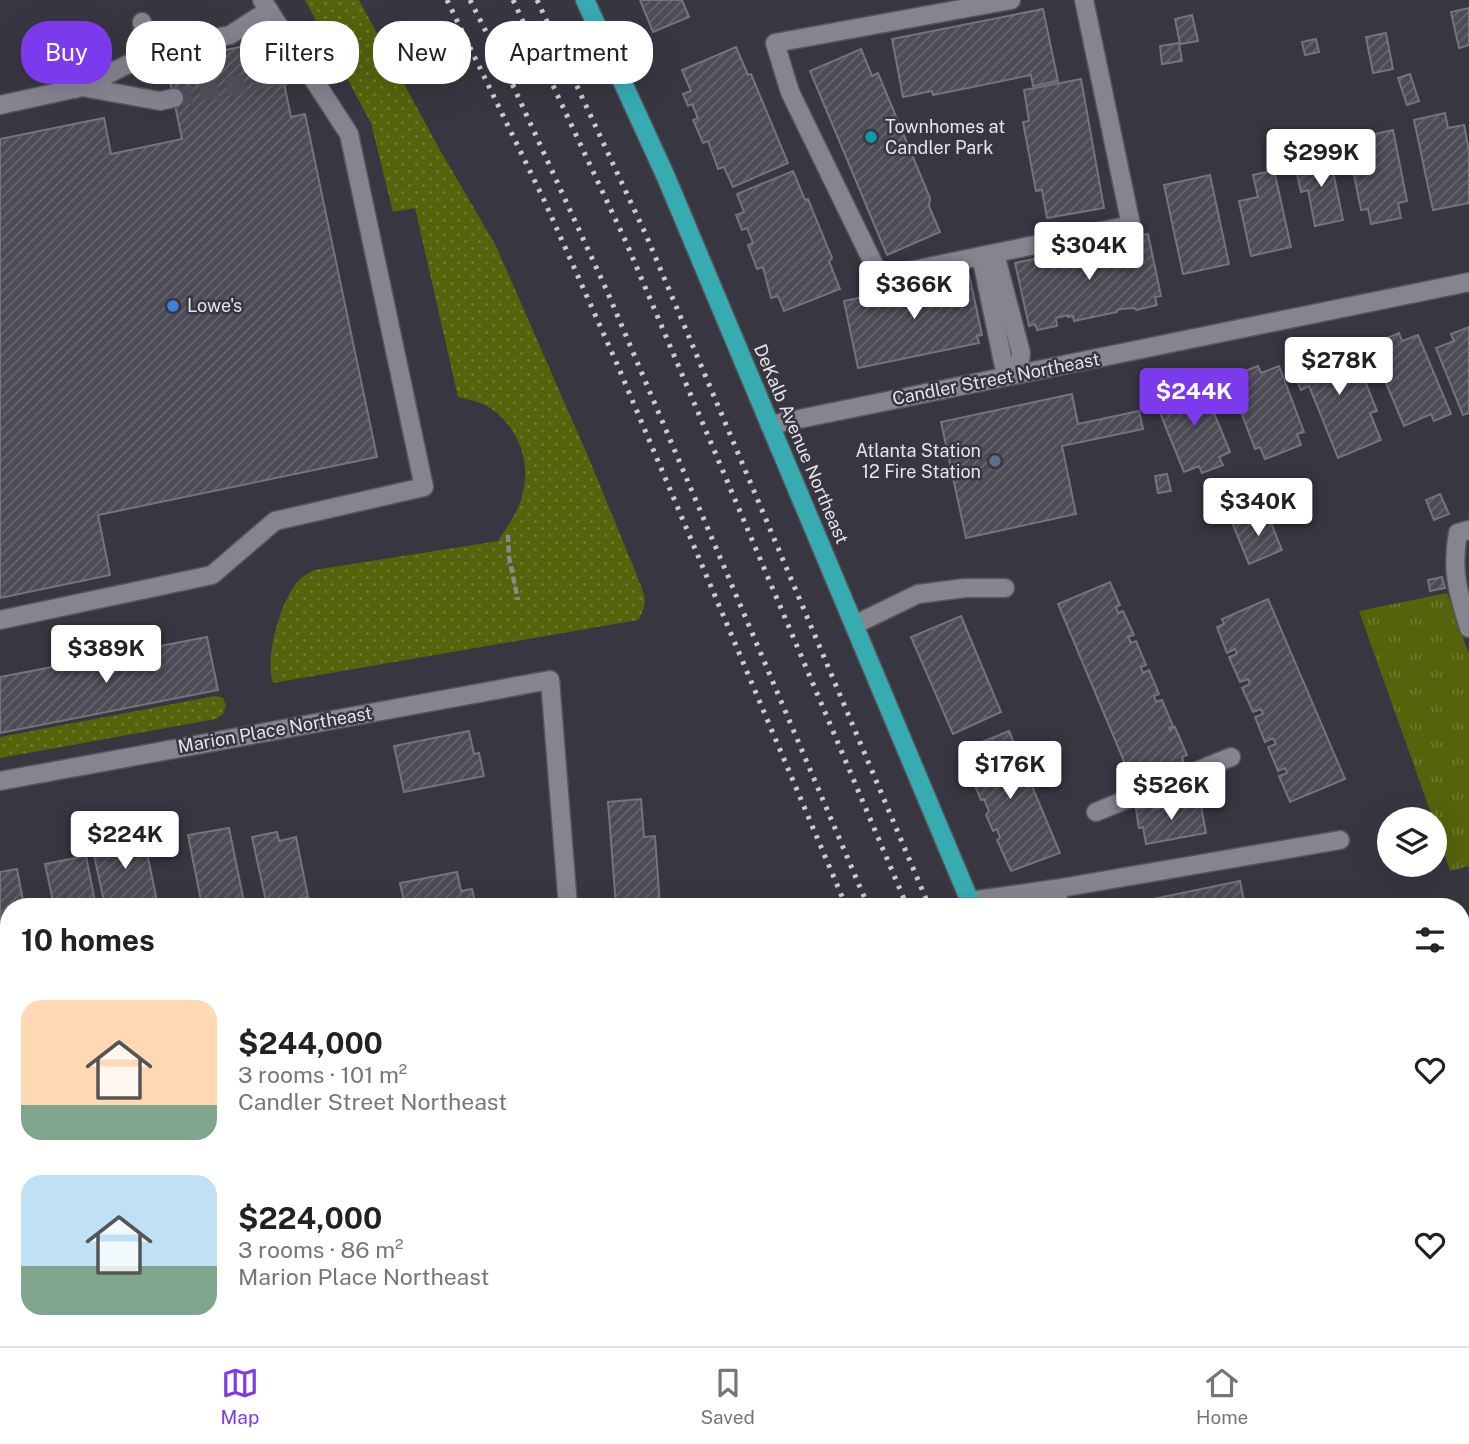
<!DOCTYPE html>
<meta charset="utf-8">
<style>
body{margin:0;font-family:"Public Sans",sans-serif;background:#f6f6f6;color:#222;height:100vh;display:flex;flex-direction:column;font-size:26px;white-space:nowrap}
*{box-sizing:border-box;margin:0}
p{font-size:23px;color:#767676}
.icon{flex:none;width:38px;height:38px;fill:none;stroke:currentColor;stroke-width:2;stroke-linecap:round;stroke-linejoin:round}
.map{position:relative;flex:1;overflow:hidden}
.side{position:absolute;left:0px;top:898px;width:1470px;height:450px;display:flex;flex-direction:column;background:#fff;border-radius:28px 28px 0 0;box-shadow:0 7px 28px #0002}
.side>*{flex:none}
.hud{position:absolute;left:21px;top:21px;width:700px;height:63px;display:flex;gap:14px}
.buttons{position:absolute;left:1377px;top:807px;display:grid;gap:14px}
.buttons a{display:grid;place-items:center;width:70px;height:70px;border-radius:50%;background:#fff;box-shadow:0 7px 28px #0002;font-size:35px}
.price{position:absolute;translate:-50% -60px;padding:0 16px;border-radius:7px;background:#fff;color:#222;font-size:23px;line-height:46px;filter:drop-shadow(0 2px 4px #0008)}
.price::after{content:'';position:absolute;left:50%;top:42px;width:21px;height:16px;margin-left:-10px;background:inherit;clip-path:polygon(0 0,100% 0,50% 100%)}
.price.active{background:#7c3aed;color:#fff}
ul{padding:0;list-style:none}
li{display:flex;align-items:center;gap:21px;height:175px;padding:0 21px}
li span{display:grid;place-items:center;flex:none;width:196px;height:140px;border-radius:21px;color:#555}
li>.icon{margin-inline-start:auto}
span .icon{width:84px;height:84px;fill:#fffc;stroke-width:1}
li b{font-size:30px}
h2{display:flex;justify-content:space-between;align-items:center;height:84px;padding:0 21px;font-size:30px}
.pill{padding:0 24px;border-radius:28px;background:#fff;box-shadow:0 7px 28px #0002;font-size:24px;line-height:63px}
.pill.active{background:#7c3aed;color:#fff}
.menu{display:flex;justify-content:space-around;align-items:center;height:98px;border-top:2px solid #e0e0e0;background:#fff;font-size:19px;color:#767676}
.menu a{display:grid;justify-items:center;gap:4px}
.menu .active{color:#7c3aed}
.map>svg:first-child{display:block}
.grass{fill:url(#grass-dots)}
.park{fill:url(#park-tufts)}
.building{fill:url(#building-hatch);stroke:#74737e;stroke-width:2}
.lines{fill:none;stroke-linecap:round;stroke-linejoin:round}
.minor-tunnel{stroke:#52505a;stroke-width:18;stroke-dasharray:18 9;stroke-linecap:butt}
.minor-casing{stroke:#56555d;stroke-width:21}
.major-casing{stroke:#56555d;stroke-width:21}
.path{stroke:#8a8890;stroke-width:4.5;stroke-dasharray:7 3.5;stroke-linecap:butt}
.minor{stroke:#86848f;stroke-width:18}
.major{stroke:#36acb1;stroke-width:18}
.rail{stroke:#cbcad0;stroke-width:5;stroke-dasharray:3.5 7;stroke-linecap:butt}
.culture-dot{fill:#0f9aa8;stroke:#383640;stroke-width:2.5}
.shop-dot{fill:#3f7fe0;stroke:#383640;stroke-width:2.5}
.service-dot{fill:#5c6f8a;stroke:#383640;stroke-width:2.5}
.labels{text-anchor:middle;stroke-width:5;stroke-linejoin:round;paint-order:stroke}
.poi-label{font-size:18px;fill:#e5e4ea;stroke:#383640;text-anchor:start}
.street-label{font-size:18px;fill:#e5e4ea;stroke:#383640}
</style>
<div class="map">
<svg width="1469" height="1346" viewBox="0 0 1469 1346">
<defs>
<pattern id="grass-dots" width="8" height="8" patternUnits="userSpaceOnUse" patternTransform="scale(1.75)"><rect width="8" height="8" fill="#56630b"/><path d="M2 2h.1M6 6h.1" fill="none" stroke="#6e792f" stroke-width="1.8" stroke-linecap="round"/></pattern>
<pattern id="park-tufts" width="24" height="20" patternUnits="userSpaceOnUse" patternTransform="scale(1.75)"><rect width="24" height="20" fill="#56630b"/><path d="M3 7l-1-3M5 7V3M7 7l1-3M15 17l-1-3M17 17v-4M19 17l1-3" fill="none" stroke="#6e792f"/></pattern>
<pattern id="building-hatch" width="6" height="6" patternUnits="userSpaceOnUse" patternTransform="scale(1.75)"><rect width="6" height="6" fill="#4d4c56"/><path d="M-1 1l2-2M0 6l6-6M5 7l2-2" fill="none" stroke="#66666e"/></pattern>
</defs>
<rect width="100%" height="100%" fill="#383640"/>
<!-- grass -->
<g class="grass">
<path d="M305 0H359L437 145 496 246 590 461 638 578C645 597 649 602 638 620L273 683C264 659 281 597 300 579 304 576 309 573 314 570L498 541C505 530 513 519 518 508 533 473 524 433 493 410 483 402 470 400 458 397L415 208 393 212 371 123Z"/>
<polygon points="215,696 223,698 226,705 223,714 216,719 0,758 0,737"/>
</g>
<!-- park -->
<polygon class="park" points="1447,593 1469,654 1469,866 1450,871 1435,826 1435,819 1433,819 1359,611"/>
<!-- building -->
<g class="building">
<polygon points="640,0 682,0 689,17 653,32"/>
<polygon points="1469,8 1469,45 1459,48 1451,12"/>
<polygon points="1043,9 1058,81 1033,86 1031,75 933,95 932,91 903,97 892,39"/>
<polygon points="1192,15 1198,41 1180,44 1175,19"/>
<polygon points="1386,33 1393,69 1373,73 1366,37"/>
<polygon points="1316,39 1319,52 1305,55 1302,42"/>
<polygon points="275,40 291,117 305,114 377,457 98,515 110,575 0,598 0,139 104,118 111,154 182,139 166,62"/>
<polygon points="1179,43 1182,61 1162,64 1160,46"/>
<polygon points="736,47 748,75 751,74 788,163 733,187 724,167 718,169 708,141 703,143 693,120 698,118 692,104 688,106 683,94 691,91 682,70"/>
<polygon points="861,49 872,76 878,73 930,198 929,206 940,232 887,255 810,71"/>
<polygon points="1410,74 1419,101 1407,105 1398,78"/>
<polygon points="1081,79 1104,208 1047,218 1042,190 1036,191 1023,122 1029,121 1024,90"/>
<polygon points="1445,113 1448,128 1464,125 1469,151 1469,203 1433,210 1414,120"/>
<polygon points="1393,130 1407,201 1398,203 1401,218 1371,224 1368,209 1361,210 1347,140"/>
<polygon points="1329,152 1343,220 1315,226 1308,190 1301,192 1295,165 1311,162 1309,156"/>
<polygon points="1274,170 1291,247 1251,256 1239,201 1258,197 1253,175"/>
<polygon points="793,171 805,200 808,199 832,258 829,261 840,289 784,311 778,296 771,298 763,267 757,269 748,245 753,243 747,228 742,230 736,215 744,212 737,194"/>
<polygon points="1210,175 1229,264 1183,274 1164,185"/>
<polygon points="1148,234 1161,296 1155,297 1157,305 1136,310 1135,308 1121,309 1117,310 1117,312 1074,321 1073,316 1068,317 1068,315 1056,318 1057,326 1037,330 1035,324 1029,326 1015,263"/>
<polygon points="969,274 982,335 977,336 979,343 858,368 844,301"/>
<polygon points="1469,327 1469,413 1463,415 1436,348 1454,341 1451,334"/>
<polygon points="1399,333 1402,341 1418,335 1451,414 1434,421 1431,414 1404,426 1370,345"/>
<polygon points="1326,345 1330,354 1351,346 1377,411 1370,413 1381,440 1338,458 1309,386 1301,390 1289,360"/>
<polygon points="1258,366 1261,373 1279,366 1304,432 1297,434 1301,445 1265,459 1260,447 1255,449 1228,377"/>
<polygon points="1200,379 1230,452 1219,457 1223,465 1202,473 1199,466 1184,472 1156,403 1175,395 1173,390"/>
<polygon points="1072,394 1078,424 1139,411 1143,429 1062,446 1076,514 966,538 941,422"/>
<polygon points="1167,474 1171,491 1158,493 1155,476"/>
<polygon points="1287,481 1295,501 1277,507 1269,487"/>
<polygon points="1440,494 1449,514 1434,520 1426,500"/>
<polygon points="1266,511 1282,550 1249,564 1233,525"/>
<polygon points="1442,577 1445,588 1430,591 1428,580"/>
<polygon points="1110,582 1120,605 1116,607 1118,613 1123,611 1134,635 1128,637 1131,643 1136,641 1146,665 1141,667 1143,673 1149,670 1159,694 1154,696 1156,702 1162,700 1173,726 1169,728 1170,730 1175,727 1187,755 1182,757 1184,764 1134,785 1058,604"/>
<polygon points="1268,599 1345,779 1290,802 1279,776 1287,773 1285,768 1278,771 1268,747 1276,744 1273,738 1265,742 1255,717 1263,714 1261,709 1253,712 1242,688 1250,684 1248,679 1240,682 1229,657 1237,654 1235,649 1227,653 1217,627 1224,624 1222,619"/>
<polygon points="961,616 1001,712 953,734 911,637"/>
<polygon points="207,637 218,690 0,733 0,677"/>
<polygon points="469,731 474,754 479,753 484,776 404,792 394,746"/>
<polygon points="1009,731 1060,853 1011,871 997,840 1000,838 997,829 993,831 986,815 989,811 984,799 981,800 960,751"/>
<polygon points="641,799 644,837 655,836 660,906 616,906 608,802"/>
<polygon points="1200,800 1206,833 1146,844 1143,827 1139,828 1136,809 1153,806 1154,809"/>
<polygon points="229,828 244,902 222,906 202,906 188,835"/>
<polygon points="139,831 142,844 145,843 158,906 105,906 94,855 98,854 95,840"/>
<polygon points="277,832 279,841 296,837 308,897 294,900 295,906 267,906 252,837"/>
<polygon points="86,856 96,906 54,906 45,864"/>
<polygon points="17,869 24,906 9,906 9,947 0,948 0,872"/>
<polygon points="457,872 461,891 472,889 476,906 405,906 400,883"/>
<polygon points="1240,881 1245,906 1124,906 1124,905"/>
<polygon points="1469,1019 1469,1050 1461,1053 1461,1023"/>
<polygon points="1461,1083 1469,1103 1469,1165 1461,1168"/>
<polygon points="9,1215 9,1284 5,1285 0,1259 0,1217"/>
<polygon points="143,1339 174,1339 176,1346 140,1346 139,1340"/>
<polygon points="193,1339 244,1339 246,1346 195,1346"/>
<polygon points="278,1339 302,1339 302,1342 279,1346"/>
<polygon points="458,1339 541,1339 534,1340 536,1346 460,1346"/>
<polygon points="1267,1339 1317,1339 1318,1340 1289,1346 1268,1346"/>
<polygon points="1367,1339 1395,1339 1396,1341 1368,1346"/>
</g>
<g class="lines">
<!-- minor-tunnel -->
<polyline class="minor-tunnel" points="174,98 283,75"/>
<!-- minor casing -->
<g class="minor-casing">
<g id="minor">
<polyline points="1011,0 775,43 790,92 880,277 1131,225 1084,0"/>
<polyline points="142,22 149,54"/>
<polyline points="68,55 75,89"/>
<polyline points="283,75 307,69"/>
<polyline points="82,87 160,101 174,98"/>
<polyline points="0,105 82,87 157,50 230,35 269,10"/>
<polyline points="995,254 1021,353 1018,374"/>
<polyline points="981,256 1006,376"/>
<polyline points="770,425 1469,282"/>
<path d="M1469 530 1458 533C1451 570 1458 593 1469 628"/>
<polyline points="0,620 212,575 275,521 424,487 349,134 262,0"/>
<polyline points="854,625 918,594 965,588 1005,588"/>
<polyline points="0,781 550,680 568,906"/>
<polyline points="1096,812 1231,757"/>
<polyline points="1055,889 1340,840"/>
<polyline points="970,901 1055,889 1059,902"/>
<polyline points="1461,1230 1469,1228"/>
<polyline points="0,1311 9,1309"/>
<polyline points="631,1339 633,1346"/>
<polyline points="774,1346 805,1339"/>
</g>
</g>
<!-- major casing -->
<g class="major-casing">
<g id="major">
<polyline points="585,0 666,177 972,906"/>
<polyline points="1183,1339 1186,1346"/>
</g>
</g>
<!-- path -->
<polyline class="path" points="508,535 509,557 518,600"/>
<!-- minor -->
<use href="#minor" class="minor"/>
<!-- major -->
<use href="#major" class="major"/>
<!-- rail -->
<g class="rail">
<polyline points="447,0 544,200 617,364 846,906"/>
<polyline points="470,0 510,79 607,291 868,906"/>
<polyline points="513,0 626,242 907,906"/>
<polyline points="537,0 646,235 929,906"/>
<polyline points="1027,1339 1030,1346"/>
<polyline points="1050,1339 1053,1346"/>
<polyline points="1089,1339 1092,1346"/>
<polyline points="1120,1339 1124,1346"/>
</g>
</g>
<!-- markers -->
<circle class="culture-dot" cx="871" cy="137" r="7"/>
<circle class="shop-dot" cx="173" cy="306" r="7"/>
<circle class="service-dot" cx="995" cy="461" r="7"/>
<g class="labels">
<!-- poi labels -->
<g class="poi-label">
<text x="885" y="133">Townhomes at<tspan x="885" dy="21">Candler Park</tspan></text>
<text x="187" y="312">Lowe's</text>
<text x="981" y="457" text-anchor="end">Atlanta Station<tspan x="981" dy="21">12 Fire Station</tspan></text>
</g>
<!-- street labels -->
<g class="street-label">
<text transform="translate(996 379) rotate(-11)" y="6">Candler Street Northeast</text>
<text transform="translate(801 444) rotate(67)" y="6">DeKalb Avenue Northeast</text>
<text transform="translate(275 730) rotate(-10)" y="6">Marion Place Northeast</text>
</g>
</g>
</svg>
<div class="buttons">
<a><svg class="icon" aria-label="layers" viewBox="0 0 24 24"><path d="M12 4l9 5-9 5-9-5zM3 14l9 5 9-5"/></svg></a>
</div>
<b class="price" style="left:1321px;top:189px">$299K</b>
<b class="price" style="left:1089px;top:282px">$304K</b>
<b class="price" style="left:914px;top:321px">$366K</b>
<b class="price" style="left:1339px;top:397px">$278K</b>
<b class="price active" style="left:1194px;top:428px">$244K</b>
<b class="price" style="left:1258px;top:538px">$340K</b>
<b class="price" style="left:106px;top:685px">$389K</b>
<b class="price" style="left:1010px;top:801px">$176K</b>
<b class="price" style="left:1171px;top:822px">$526K</b>
<b class="price" style="left:125px;top:871px">$224K</b>
<div class="hud">
<a class="pill active">Buy</a>
<a class="pill">Rent</a>
<a class="pill">Filters</a>
<a class="pill">New</a>
<a class="pill">Apartment</a>
</div>
<section class="side">
<h2>10 homes<svg class="icon" aria-label="filters" viewBox="0 0 24 24"><path d="M4 7h16M4 17h16"/><circle cx="9" cy="7" r="2"/><circle cx="15" cy="17" r="2"/></svg></h2>
<ul>
<li><span style="background:linear-gradient(#ffd9b3 75%,#7fa58c 0)"><svg class="icon" aria-label="home" viewBox="0 0 24 24"><path d="M3 11l9-7 9 7M6 9v11h12V9"/></svg></span><div><b>$244,000</b><p>3 rooms · 101 m²</p><p>Candler Street Northeast</p></div><svg class="icon" aria-label="heart" viewBox="0 0 24 24"><path d="M12 20l-8-8c-3-5 5-10 8-4 3-6 11-1 8 4z"/></svg></li>
<li><span style="background:linear-gradient(#bfe0f5 65%,#7fa58c 0)"><svg class="icon" aria-label="home" viewBox="0 0 24 24"><path d="M3 11l9-7 9 7M6 9v11h12V9"/></svg></span><div><b>$224,000</b><p>3 rooms · 86 m²</p><p>Marion Place Northeast</p></div><svg class="icon" aria-label="heart" viewBox="0 0 24 24"><path d="M12 20l-8-8c-3-5 5-10 8-4 3-6 11-1 8 4z"/></svg></li>
</ul>
</section>
</div>
<nav class="menu">
<a class="active"><svg class="icon" aria-label="map" viewBox="0 0 24 24"><path d="M3 6l6-2 6 2 6-2v14l-6 2-6-2-6 2zM9 4v14M15 6v14"/></svg>Map</a>
<a><svg class="icon" aria-label="saved" viewBox="0 0 24 24"><path d="M7 4h10v16l-5-4-5 4z"/></svg>Saved</a>
<a><svg class="icon" aria-label="home" viewBox="0 0 24 24"><path d="M3 11l9-7 9 7M6 9v11h12V9"/></svg>Home</a>
</nav>
